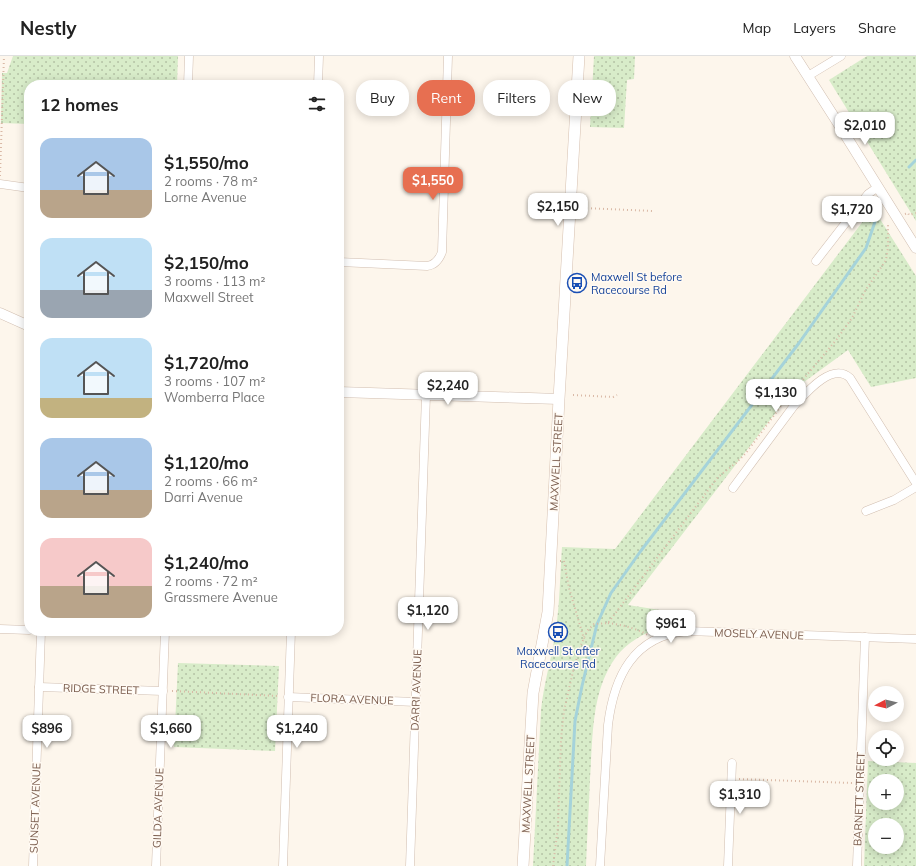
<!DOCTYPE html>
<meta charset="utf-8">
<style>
body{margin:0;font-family:Mulish,sans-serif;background:#f6f6f6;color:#222;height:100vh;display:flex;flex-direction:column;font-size:15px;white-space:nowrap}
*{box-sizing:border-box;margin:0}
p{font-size:13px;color:#767676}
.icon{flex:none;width:22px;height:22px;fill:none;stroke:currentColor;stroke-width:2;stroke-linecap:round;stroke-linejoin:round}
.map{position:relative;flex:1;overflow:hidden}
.sheet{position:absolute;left:24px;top:24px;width:320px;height:556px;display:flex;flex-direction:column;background:#fff;border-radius:16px;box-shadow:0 2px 10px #0003}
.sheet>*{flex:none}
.hud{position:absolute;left:356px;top:24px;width:380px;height:36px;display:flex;gap:8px}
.needle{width:26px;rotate:263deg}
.buttons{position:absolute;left:868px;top:630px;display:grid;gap:8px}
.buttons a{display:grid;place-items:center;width:36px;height:36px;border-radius:50%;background:#fff;box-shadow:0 2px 10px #0003;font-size:20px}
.price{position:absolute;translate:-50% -34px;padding:0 9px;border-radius:8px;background:#fff;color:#222;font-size:13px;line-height:26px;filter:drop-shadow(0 1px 2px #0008)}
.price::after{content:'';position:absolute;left:50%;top:24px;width:12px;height:9px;margin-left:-6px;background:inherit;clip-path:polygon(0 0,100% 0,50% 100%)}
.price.selected{background:#e76f51;color:#fff}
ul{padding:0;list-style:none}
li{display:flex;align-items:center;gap:12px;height:100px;padding:0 16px}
li span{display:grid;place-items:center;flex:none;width:112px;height:80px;border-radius:12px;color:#555}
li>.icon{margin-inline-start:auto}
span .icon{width:48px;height:48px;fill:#fffc;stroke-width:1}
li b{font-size:17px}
h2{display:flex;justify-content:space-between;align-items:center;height:48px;padding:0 16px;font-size:17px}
.pill{padding:0 14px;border-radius:16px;background:#fff;box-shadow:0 2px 10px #0003;font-size:14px;line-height:36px}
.pill.selected{background:#e76f51;color:#fff}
header{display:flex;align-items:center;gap:24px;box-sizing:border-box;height:56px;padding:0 20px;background:#fff;border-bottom:1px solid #e0e0e0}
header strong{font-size:19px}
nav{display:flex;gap:22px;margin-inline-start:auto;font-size:14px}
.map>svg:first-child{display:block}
.park{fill:url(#park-dots);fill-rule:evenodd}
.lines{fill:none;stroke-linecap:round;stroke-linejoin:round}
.stream{stroke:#a5d3da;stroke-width:3}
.minor-casing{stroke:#d1beb0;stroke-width:9}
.tertiary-casing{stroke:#d1beb0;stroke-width:11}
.secondary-casing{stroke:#d6c0b0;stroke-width:12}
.path{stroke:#d9b8a5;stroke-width:2;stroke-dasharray:1 3;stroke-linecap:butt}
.minor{stroke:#fff;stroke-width:8}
.tertiary{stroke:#fff;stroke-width:10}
.secondary{stroke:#fff;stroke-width:11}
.labels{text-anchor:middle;stroke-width:3;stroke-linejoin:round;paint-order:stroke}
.transit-label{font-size:11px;fill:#164399;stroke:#fffaf3;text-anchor:start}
.street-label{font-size:11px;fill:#7a5c4d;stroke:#fffaf3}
</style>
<header>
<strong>Nestly</strong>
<nav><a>Map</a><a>Layers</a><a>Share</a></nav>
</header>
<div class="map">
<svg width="916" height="810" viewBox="0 0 916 810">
<defs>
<pattern id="park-dots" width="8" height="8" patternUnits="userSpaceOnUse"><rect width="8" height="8" fill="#d8ecc9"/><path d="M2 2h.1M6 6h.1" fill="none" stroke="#b4c2a5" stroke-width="1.8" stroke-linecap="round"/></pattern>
</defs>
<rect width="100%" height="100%" fill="#fdf6ec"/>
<!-- park -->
<g class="park">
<polygon points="13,0 178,0 177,29 29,29 29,68 1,67 2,17 7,17"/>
<polygon points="594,0 635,0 634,23 627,24 624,72 590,71"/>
<polygon points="867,0 916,0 916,165 829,24"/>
<path d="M873 152 916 220V322L871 331 848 294 793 334 628 549 660 554 659 572C643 578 626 587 616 601 591 635 593 681 590 722 589 751 587 780 586 810H533L541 654C544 626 552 601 556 573 560 546 560 518 562 491L615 493Z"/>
<polygon points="178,607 279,610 275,695 174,691"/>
<path d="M868 705 916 707V810H864ZM875 725H897V747H875ZM875 769H897V791H875Z"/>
</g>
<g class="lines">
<!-- stream -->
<g class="stream">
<polyline points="909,111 916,104"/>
<polyline points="567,810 575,665 582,630 597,568 611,537 640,496 799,287 866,192 878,157"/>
</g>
<!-- minor casing -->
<g class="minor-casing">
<g id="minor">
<polyline points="808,20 841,0"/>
<polyline points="188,29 189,0"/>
<polyline points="318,29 319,0"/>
<polyline points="0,128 29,132"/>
<polyline points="816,205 868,138 878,131"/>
<path d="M339 206 427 210C435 209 439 204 442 196L448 0"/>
<path d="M733 432 793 351C805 338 832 305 850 322L916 427"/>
<polyline points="866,455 894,444 916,431"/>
<polyline points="0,573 29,574"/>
<polyline points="39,631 163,635"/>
<polyline points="288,641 416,646"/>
<polyline points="33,810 41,575"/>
<polyline points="156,810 165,575"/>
<polyline points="283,810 291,575"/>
<polyline points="410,810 426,339"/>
<path d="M600 810 608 669C614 621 633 580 687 575L916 583"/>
<polyline points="728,810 732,707"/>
<polyline points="857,810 865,581"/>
</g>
</g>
<!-- tertiary casing -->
<g class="tertiary-casing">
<g id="tertiary">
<polyline points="795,0 836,64 916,192"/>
<polyline points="0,257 29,270"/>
<polyline points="339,336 559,343"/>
</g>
</g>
<!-- secondary casing -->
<g class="secondary-casing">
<polyline id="secondary" points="523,810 533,637 548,556 559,343 579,0"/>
</g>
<!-- path -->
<g class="path">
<polyline points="0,120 4,0"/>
<polyline points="583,152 653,155"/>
<polyline points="905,158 908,157 909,159 916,157"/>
<polyline points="573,339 613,341 617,339"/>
<polyline points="785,345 837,283 852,262 865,235 886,204 888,192 888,169 890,168"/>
<polyline points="560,505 564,505 569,532 584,583"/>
<path d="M608 567C623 569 635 572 648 579"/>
<polyline points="172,635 279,640"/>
<polyline points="739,723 852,727"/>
<polyline points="553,810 558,771 561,683 564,655 574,611 581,589 587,575 594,568 608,567 718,421 736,407 746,397 781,350"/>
</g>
<!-- minor -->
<use href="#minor" class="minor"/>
<!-- tertiary -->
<use href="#tertiary" class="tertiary"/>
<!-- secondary -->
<use href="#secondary" class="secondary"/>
</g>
<!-- icons -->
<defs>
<g id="bus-ring" transform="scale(1)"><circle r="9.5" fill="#fffaf3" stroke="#1a4fb4" stroke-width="1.5"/><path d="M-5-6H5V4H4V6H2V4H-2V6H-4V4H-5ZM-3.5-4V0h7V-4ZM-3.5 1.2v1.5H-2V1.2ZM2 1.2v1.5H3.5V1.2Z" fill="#1a4fb4"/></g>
</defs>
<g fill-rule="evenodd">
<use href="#bus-ring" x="577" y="227"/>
<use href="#bus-ring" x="558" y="576"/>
</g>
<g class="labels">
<!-- transit labels -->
<g class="transit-label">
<text x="591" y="225">Maxwell St before<tspan x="591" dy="13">Racecourse Rd</tspan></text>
<text x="558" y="599" text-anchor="middle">Maxwell St after<tspan x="558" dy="13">Racecourse Rd</tspan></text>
</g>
<!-- street labels -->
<g class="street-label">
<text transform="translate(556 406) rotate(-87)" y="4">MAXWELL STREET</text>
<text transform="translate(759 578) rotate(2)" y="4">MOSELY AVENUE</text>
<text transform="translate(101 633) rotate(2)" y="4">RIDGE STREET</text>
<text transform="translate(416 634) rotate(-88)" y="4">DARRI AVENUE</text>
<text transform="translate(352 643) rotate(2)" y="4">FLORA AVENUE</text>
<text transform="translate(528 728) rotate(-87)" y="4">MAXWELL STREET</text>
<text transform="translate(859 743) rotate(-88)" y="4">BARNETT STREET</text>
<text transform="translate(35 752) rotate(-88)" y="4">SUNSET AVENUE</text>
<text transform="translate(158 752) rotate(-88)" y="4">GILDA AVENUE</text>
</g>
</g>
</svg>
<div class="buttons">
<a><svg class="needle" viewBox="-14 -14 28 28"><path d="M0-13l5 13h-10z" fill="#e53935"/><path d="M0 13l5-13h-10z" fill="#767676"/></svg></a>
<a><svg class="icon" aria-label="locate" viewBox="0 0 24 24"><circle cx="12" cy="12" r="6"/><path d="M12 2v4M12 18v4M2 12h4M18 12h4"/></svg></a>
<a>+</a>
<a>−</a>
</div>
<b class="price" style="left:865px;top:90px">$2,010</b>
<b class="price selected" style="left:433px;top:145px">$1,550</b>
<b class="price" style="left:558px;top:171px">$2,150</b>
<b class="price" style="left:852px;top:174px">$1,720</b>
<b class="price" style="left:448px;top:350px">$2,240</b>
<b class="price" style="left:776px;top:357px">$1,130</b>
<b class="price" style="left:428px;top:575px">$1,120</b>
<b class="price" style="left:671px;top:588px">$961</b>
<b class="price" style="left:47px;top:693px">$896</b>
<b class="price" style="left:171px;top:693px">$1,660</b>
<b class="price" style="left:297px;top:693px">$1,240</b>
<b class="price" style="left:740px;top:759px">$1,310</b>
<div class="hud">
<a class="pill">Buy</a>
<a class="pill selected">Rent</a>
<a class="pill">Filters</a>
<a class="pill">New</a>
</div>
<section class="sheet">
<h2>12 homes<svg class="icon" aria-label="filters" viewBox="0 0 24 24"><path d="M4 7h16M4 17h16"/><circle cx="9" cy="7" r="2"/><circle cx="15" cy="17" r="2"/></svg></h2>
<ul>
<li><span style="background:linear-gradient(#a9c7e8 65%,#b9a48a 0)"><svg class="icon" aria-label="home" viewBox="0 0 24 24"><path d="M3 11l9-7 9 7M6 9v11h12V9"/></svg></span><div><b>$1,550/mo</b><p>2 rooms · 78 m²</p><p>Lorne Avenue</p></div></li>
<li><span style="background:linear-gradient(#bfe0f5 65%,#9aa5b1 0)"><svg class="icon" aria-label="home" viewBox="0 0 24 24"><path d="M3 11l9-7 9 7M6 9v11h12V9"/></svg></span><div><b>$2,150/mo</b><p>3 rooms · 113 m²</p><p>Maxwell Street</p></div></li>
<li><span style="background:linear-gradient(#bfe0f5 75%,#c2b280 0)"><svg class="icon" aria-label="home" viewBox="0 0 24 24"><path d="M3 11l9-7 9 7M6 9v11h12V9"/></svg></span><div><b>$1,720/mo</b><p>3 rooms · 107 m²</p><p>Womberra Place</p></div></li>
<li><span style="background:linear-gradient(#a9c7e8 65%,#b9a48a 0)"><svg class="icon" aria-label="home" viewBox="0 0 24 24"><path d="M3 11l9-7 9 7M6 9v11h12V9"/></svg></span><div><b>$1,120/mo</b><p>2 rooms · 66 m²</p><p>Darri Avenue</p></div></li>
<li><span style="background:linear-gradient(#f6c9c9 60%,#b9a48a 0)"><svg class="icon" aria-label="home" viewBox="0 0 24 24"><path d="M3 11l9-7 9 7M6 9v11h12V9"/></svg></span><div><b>$1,240/mo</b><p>2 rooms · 72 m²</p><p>Grassmere Avenue</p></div></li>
</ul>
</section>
</div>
